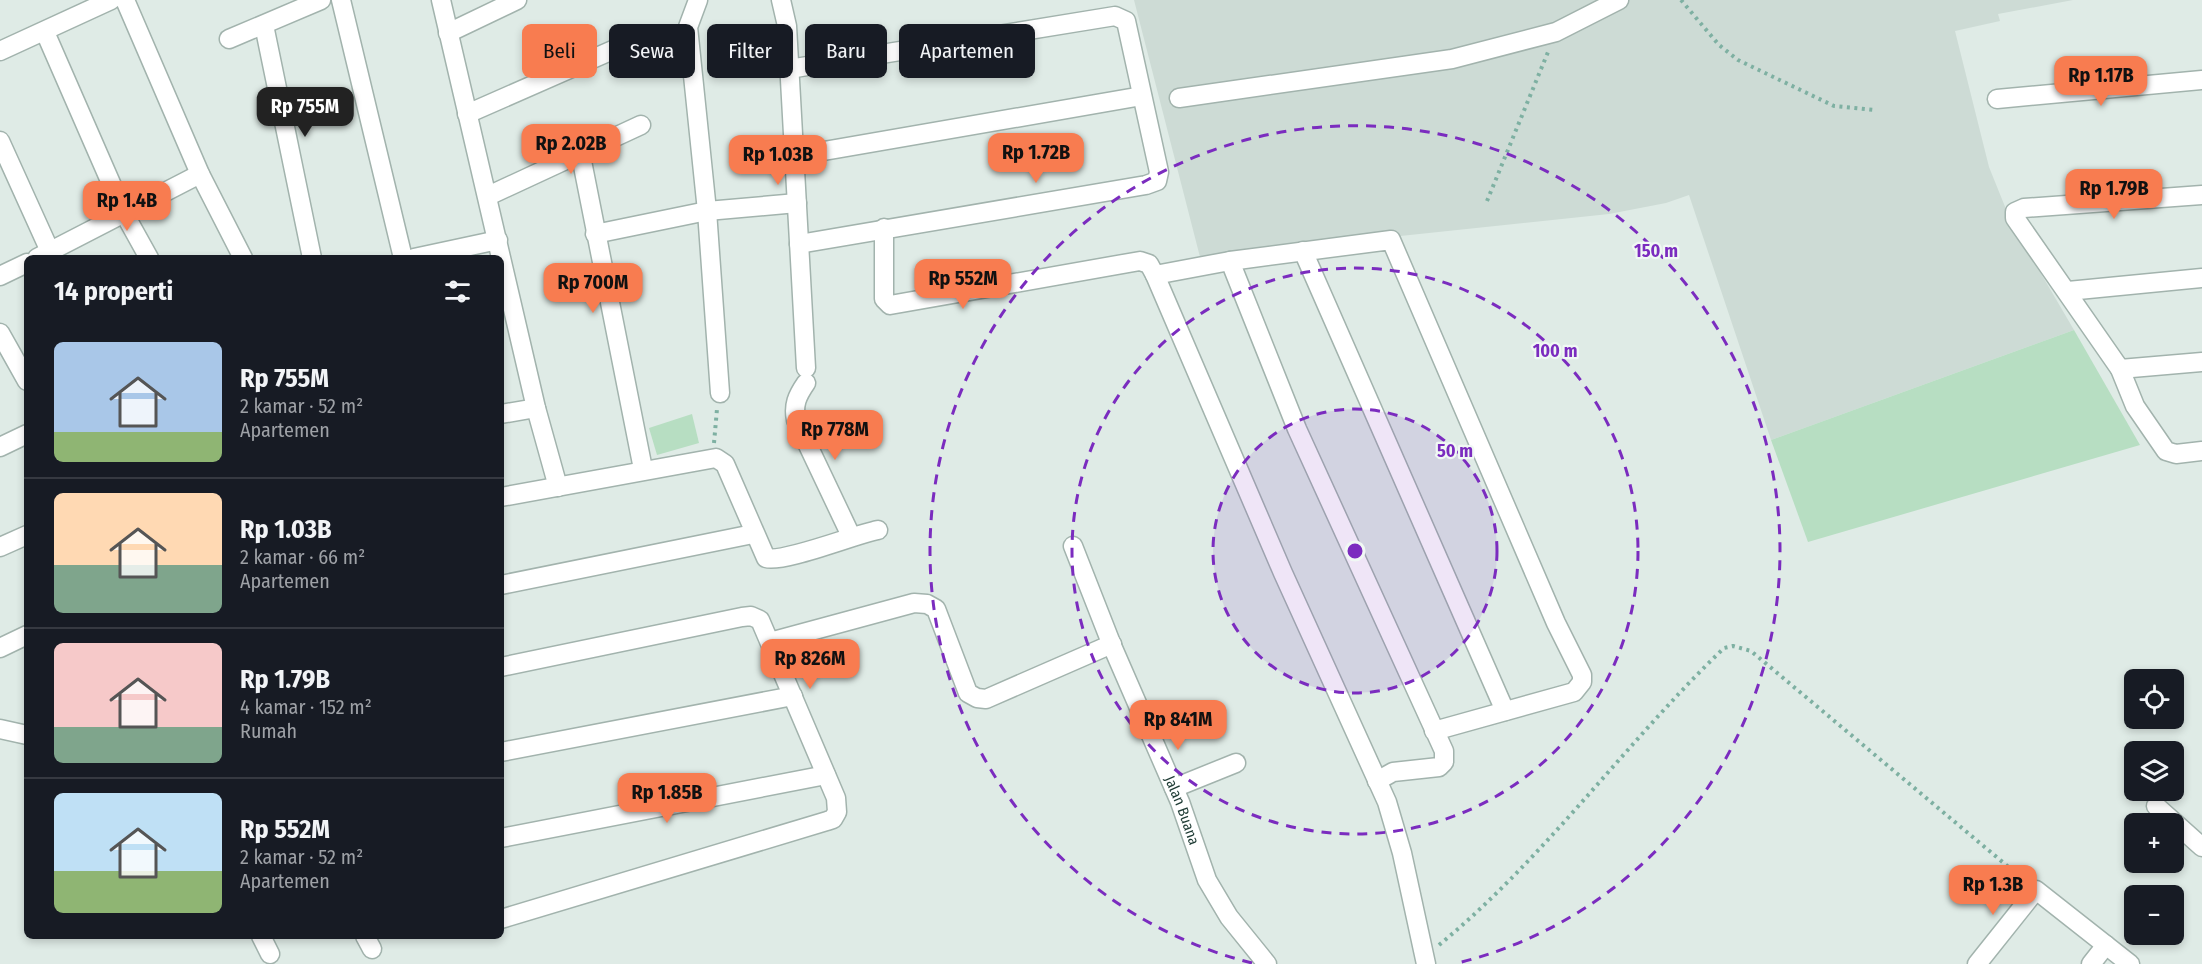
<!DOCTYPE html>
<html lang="id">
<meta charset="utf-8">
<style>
body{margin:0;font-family:"Fira Sans Condensed",sans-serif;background:#20242c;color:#f1f3f6;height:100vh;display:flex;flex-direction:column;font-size:22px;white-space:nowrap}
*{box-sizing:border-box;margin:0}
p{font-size:20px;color:#9ea1a6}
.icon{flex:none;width:33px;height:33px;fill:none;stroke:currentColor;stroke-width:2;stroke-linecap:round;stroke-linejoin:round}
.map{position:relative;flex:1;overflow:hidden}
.panel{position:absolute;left:24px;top:255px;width:480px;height:684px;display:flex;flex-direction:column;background:#171b24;border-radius:9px;box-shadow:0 3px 9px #0003}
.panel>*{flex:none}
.hud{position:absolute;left:522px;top:24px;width:570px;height:54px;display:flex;gap:12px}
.fabs{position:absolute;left:2124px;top:669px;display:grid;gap:12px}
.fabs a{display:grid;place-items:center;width:60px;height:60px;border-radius:9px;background:#171b24;box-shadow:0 3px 9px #0003;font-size:30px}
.price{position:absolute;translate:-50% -51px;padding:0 14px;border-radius:12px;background:#f87c50;color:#111;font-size:20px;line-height:39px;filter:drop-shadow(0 2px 3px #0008)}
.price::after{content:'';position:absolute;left:50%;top:36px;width:18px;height:14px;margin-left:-9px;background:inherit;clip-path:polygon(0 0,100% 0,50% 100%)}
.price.current{background:#222;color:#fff}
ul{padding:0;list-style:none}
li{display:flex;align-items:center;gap:18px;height:150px;padding:0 30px}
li+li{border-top:2px solid #363941}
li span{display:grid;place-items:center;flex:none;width:168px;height:120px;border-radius:9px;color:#555}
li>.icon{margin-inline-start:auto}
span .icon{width:72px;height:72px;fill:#fffc;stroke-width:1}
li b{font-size:26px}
h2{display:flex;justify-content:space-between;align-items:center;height:72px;padding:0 30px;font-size:26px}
.tag{padding:0 21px;border-radius:9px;background:#171b24;box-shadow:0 3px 9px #0003;font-size:21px;line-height:54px}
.tag.current{background:#f87c50;color:#111}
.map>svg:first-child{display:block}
.built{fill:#cddbd5}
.green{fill:#b7dec2}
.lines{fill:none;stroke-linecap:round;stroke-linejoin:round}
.minor-casing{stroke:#a2b3ad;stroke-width:21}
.path{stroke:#7eb0a2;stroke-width:4;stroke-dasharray:3 4.5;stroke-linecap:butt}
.minor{stroke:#fff;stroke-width:18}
.ring{fill:none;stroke:#7b2cbf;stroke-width:3;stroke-dasharray:10 8}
.labels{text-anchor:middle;stroke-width:4.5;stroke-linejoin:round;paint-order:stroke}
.street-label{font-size:15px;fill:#1f3c35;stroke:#f0f8f4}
.centre{fill:#7b2cbf;stroke:#f0f8f4;stroke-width:3}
.ring-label{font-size:18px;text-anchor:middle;font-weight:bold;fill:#7b2cbf;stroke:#f0f8f4;stroke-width:4.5;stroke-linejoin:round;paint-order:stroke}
</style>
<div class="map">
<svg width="2202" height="964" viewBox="0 0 2202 964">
<rect width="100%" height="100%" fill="#dfebe6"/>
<!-- built -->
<polygon class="built" points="1134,0 2073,0 1998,14 2000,21 1955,31 1989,167 2012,224 2074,330 1771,440 1689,195 1666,203 1609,214 1200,257"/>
<!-- green -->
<g class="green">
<polygon points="2074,330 2140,445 1808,542 1771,440"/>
<polygon points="692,414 699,443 657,455 649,428"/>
</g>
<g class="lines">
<!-- minor casing -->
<g class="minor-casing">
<g id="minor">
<polyline points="125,0 200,174 243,258"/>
<polyline points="341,0 403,258"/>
<polyline points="441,0 536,408 558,487"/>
<polyline points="698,0 688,27 707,211 720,393"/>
<polyline points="781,0 787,26 806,368"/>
<polyline points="264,25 312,258"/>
<polyline points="45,32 124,213 149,258"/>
<polyline points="448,33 517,0"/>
<polyline points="229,39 321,0"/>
<polyline points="0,51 111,0"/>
<polyline points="789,69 1115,16 1126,21 1159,172 1157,181 1146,185 799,244"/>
<polyline points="1179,98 1452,59 1556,32 1619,0"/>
<polyline points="1997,99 2202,80"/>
<polyline points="467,114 631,42"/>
<polyline points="0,141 53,258"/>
<polyline points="580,151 643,469"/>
<polyline points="795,156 1142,96"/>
<polyline points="2202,195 2024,208 2015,212 2015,218 2120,369 2135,406 2166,451 2176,454 2202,451"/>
<polyline points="488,196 641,125"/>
<polyline points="884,228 884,299 890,305 1140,261 1149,264 1155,275"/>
<polyline points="595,234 707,211 797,203"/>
<polyline points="1303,251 1505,711"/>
<polyline points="37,258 200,174"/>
<polyline points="414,258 498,240"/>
<polyline points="1230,261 1297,429 1444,751 1444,762 1439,767 1393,772 1377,781"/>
<polyline points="0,276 27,263"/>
<polyline points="2068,291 2202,278"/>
<polyline points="0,333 27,381"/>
<polyline points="2120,369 2202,362"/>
<path d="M806 383C797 396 793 405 796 420L851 536"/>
<polyline points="501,414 536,408"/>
<polyline points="0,447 27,434"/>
<path d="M501 497 716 458 725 464 766 558C784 563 853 535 878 530"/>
<path id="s1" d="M1073 546 1113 648 1180 802 1207 880 1229 917 1267 964"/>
<polyline points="0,547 27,535"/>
<polyline points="501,585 753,534"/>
<polyline points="770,642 914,603 927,604 936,609 968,693 977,698 986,699 1112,644"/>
<polyline points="0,648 27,635"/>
<polyline points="501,667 742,617 751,616 760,620 836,798 837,812 833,819 827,821 501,919"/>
<polyline points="0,729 27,735"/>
<polyline points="501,752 793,696"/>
<polyline points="1174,788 1236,763"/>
<polyline points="2156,806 2202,847"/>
<polyline points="501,838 826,775"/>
<polyline points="261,936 270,954"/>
<polyline points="365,936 372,949"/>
<polyline points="1426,964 1402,853 1387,802 1283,573 1155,275 1230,261 1391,240 1556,623 1582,675 1582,682 1574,692 1434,731"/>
<polyline points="1977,964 2036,890 2130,964"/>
<polyline points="2091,964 2106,945"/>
</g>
</g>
<!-- path -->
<g class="path">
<polyline points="1681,0 1719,45 1738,60 1834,106 1874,110"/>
<polyline points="1487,201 1548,52"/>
<polyline points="714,443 717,409"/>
<path d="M1439 945C1546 857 1625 743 1724 648L1733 646 1751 651 2024 880"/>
</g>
<!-- minor -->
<use href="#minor" class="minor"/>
</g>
<!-- distance rings -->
<circle cx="1355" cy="551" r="142" fill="#7b2cbf" fill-opacity=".12"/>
<g class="ring">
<circle cx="1355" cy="551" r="142"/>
<circle cx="1355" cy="551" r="283"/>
<path d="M1252 963A425 425 0 1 1 1458 963"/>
</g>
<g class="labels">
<!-- street labels -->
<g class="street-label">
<text dy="5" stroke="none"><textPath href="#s1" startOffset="286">Jalan Buana</textPath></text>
</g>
</g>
<circle cx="1355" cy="551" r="9" class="centre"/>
<g class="ring-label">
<text x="1656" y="257">150 m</text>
<text x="1555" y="357">100 m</text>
<text x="1455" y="457">50 m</text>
</g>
</svg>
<div class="fabs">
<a><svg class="icon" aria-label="locate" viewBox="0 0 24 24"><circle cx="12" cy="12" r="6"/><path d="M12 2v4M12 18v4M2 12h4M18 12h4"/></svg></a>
<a><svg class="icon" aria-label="layers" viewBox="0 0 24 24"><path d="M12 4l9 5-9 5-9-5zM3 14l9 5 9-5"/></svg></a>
<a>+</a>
<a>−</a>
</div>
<b class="price" style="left:2101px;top:107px">Rp 1.17B</b>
<b class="price current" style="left:305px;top:138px">Rp 755M</b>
<b class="price" style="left:571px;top:175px">Rp 2.02B</b>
<b class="price" style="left:1036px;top:184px">Rp 1.72B</b>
<b class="price" style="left:778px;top:186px">Rp 1.03B</b>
<b class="price" style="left:2114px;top:220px">Rp 1.79B</b>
<b class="price" style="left:127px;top:232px">Rp 1.4B</b>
<b class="price" style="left:963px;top:310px">Rp 552M</b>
<b class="price" style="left:593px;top:314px">Rp 700M</b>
<b class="price" style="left:835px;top:461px">Rp 778M</b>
<b class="price" style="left:810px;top:690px">Rp 826M</b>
<b class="price" style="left:1178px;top:751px">Rp 841M</b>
<b class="price" style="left:667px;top:824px">Rp 1.85B</b>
<b class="price" style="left:1993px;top:916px">Rp 1.3B</b>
<div class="hud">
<a class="tag current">Beli</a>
<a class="tag">Sewa</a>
<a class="tag">Filter</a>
<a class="tag">Baru</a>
<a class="tag">Apartemen</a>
</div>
<section class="panel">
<h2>14 properti<svg class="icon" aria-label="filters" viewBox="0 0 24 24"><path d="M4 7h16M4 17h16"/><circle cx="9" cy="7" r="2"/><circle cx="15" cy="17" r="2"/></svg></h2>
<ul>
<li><span style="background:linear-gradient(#a9c7e8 75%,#8fb573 0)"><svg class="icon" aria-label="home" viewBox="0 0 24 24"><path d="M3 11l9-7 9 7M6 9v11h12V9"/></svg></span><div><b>Rp 755M</b><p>2 kamar · 52 m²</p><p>Apartemen</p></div></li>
<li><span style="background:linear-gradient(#ffd9b3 60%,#7fa58c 0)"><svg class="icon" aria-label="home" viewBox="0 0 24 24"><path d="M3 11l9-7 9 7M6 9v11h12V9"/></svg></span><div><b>Rp 1.03B</b><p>2 kamar · 66 m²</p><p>Apartemen</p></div></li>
<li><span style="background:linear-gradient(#f6c9c9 70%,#7fa58c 0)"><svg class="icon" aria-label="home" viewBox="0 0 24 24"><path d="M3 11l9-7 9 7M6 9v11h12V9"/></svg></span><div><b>Rp 1.79B</b><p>4 kamar · 152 m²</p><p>Rumah</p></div></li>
<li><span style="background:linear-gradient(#bfe0f5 65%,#8fb573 0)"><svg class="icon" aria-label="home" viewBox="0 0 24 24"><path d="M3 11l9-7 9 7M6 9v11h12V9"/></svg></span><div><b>Rp 552M</b><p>2 kamar · 52 m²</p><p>Apartemen</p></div></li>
</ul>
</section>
</div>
